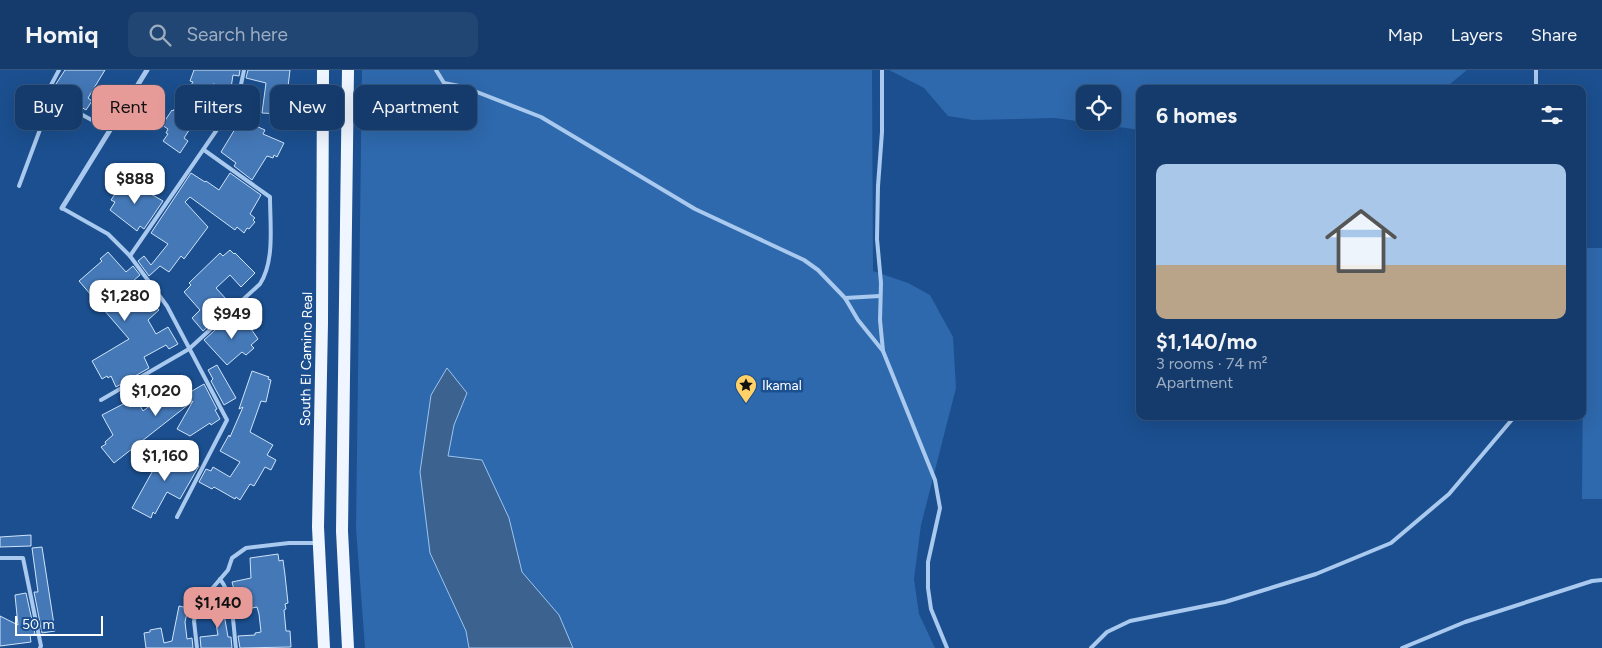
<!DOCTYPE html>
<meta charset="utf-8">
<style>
body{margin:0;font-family:Figtree,sans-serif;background:#214673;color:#f1f3f6;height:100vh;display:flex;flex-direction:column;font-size:19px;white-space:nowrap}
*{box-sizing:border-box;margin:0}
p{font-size:16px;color:#9dadc1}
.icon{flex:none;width:28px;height:28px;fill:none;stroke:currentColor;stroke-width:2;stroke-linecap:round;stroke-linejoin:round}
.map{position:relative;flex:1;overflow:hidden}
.side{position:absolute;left:1136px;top:15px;width:450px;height:335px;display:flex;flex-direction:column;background:#143b6b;border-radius:10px;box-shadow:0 5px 20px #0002,0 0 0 1px #33557e}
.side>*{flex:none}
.hud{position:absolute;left:15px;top:15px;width:475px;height:45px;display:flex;gap:10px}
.buttons{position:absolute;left:1076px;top:15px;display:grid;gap:10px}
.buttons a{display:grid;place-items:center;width:45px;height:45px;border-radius:10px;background:#143b6b;box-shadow:0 5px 20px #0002,0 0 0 1px #33557e;font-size:25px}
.scale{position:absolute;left:15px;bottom:12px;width:88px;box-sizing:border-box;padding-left:5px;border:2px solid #fff;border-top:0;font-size:14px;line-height:18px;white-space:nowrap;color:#fff;-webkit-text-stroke:4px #1b4f8f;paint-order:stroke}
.price{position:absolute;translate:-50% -42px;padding:0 11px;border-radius:10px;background:#fff;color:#222;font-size:16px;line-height:32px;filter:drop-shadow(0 1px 2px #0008)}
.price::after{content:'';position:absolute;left:50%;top:30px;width:15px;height:11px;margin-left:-8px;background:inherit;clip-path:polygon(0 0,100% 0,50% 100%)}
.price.active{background:#e69b98;color:#111}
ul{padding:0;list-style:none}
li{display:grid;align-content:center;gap:10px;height:265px;padding:0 20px}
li+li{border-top:1px solid #33557e}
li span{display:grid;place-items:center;height:155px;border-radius:10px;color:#555}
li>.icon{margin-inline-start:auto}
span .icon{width:90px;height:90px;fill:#fffc;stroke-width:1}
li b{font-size:21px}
h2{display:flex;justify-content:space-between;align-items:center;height:60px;padding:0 20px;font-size:21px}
.pill{padding:0 18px;border-radius:10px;background:#143b6b;box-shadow:0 5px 20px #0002,0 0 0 1px #33557e;font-size:18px;line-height:45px}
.pill.active{background:#e69b98;color:#111}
header{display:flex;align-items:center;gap:30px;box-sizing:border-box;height:70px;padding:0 25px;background:#143b6b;border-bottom:1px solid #33557e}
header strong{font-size:24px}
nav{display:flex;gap:28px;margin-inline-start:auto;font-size:18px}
.search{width:350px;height:45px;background:#214673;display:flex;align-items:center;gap:12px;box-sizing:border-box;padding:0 18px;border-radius:10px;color:#9dadc1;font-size:19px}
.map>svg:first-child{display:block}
.green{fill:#2e69ad;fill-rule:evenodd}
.water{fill:#3c6290;stroke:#9cc4f0}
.building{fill:#4478b7;stroke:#cfe3fa}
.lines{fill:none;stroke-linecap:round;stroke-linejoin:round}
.lane{stroke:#a9c9ee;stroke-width:4}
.street{stroke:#a9c9ee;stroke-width:5}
.primary{stroke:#f0f6ff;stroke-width:12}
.labels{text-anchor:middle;stroke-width:5;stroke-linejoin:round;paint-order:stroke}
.street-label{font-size:14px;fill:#fff;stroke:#1b4f8f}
.poi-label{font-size:14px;fill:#fff;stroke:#1b4f8f;text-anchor:start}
</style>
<header>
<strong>Homiq</strong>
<div class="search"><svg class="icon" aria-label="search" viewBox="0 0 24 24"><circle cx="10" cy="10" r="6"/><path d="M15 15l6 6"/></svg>Search here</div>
<nav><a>Map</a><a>Layers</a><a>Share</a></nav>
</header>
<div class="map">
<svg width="1602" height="578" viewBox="0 0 1602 578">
<rect width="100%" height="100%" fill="#1b4f8f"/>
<!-- green -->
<g class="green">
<polygon points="362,0 872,0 873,201 908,213 930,225 953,267 956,318 921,455 914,509 919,544 935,578 365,578 356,458"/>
<path d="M889 0H1467L1444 19H1140V60L1055 48 973 50 948 46 924 18ZM1085 24H1112V51H1085Z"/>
<polygon points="1584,178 1602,178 1602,429 1582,429"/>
</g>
<!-- water -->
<polygon class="water" points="447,298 467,323 454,355 448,386 482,390 509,448 522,502 559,545 573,578 469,578 466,561 430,483 420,402 431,325"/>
<!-- building -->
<g class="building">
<polygon points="65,0 105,0 88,28 92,31 86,40 57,22 54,17"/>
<polygon points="194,0 240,0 239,6 233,5 231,18 213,14 209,29 184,68 188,71 180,83 163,71 168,64 166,63 168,59 162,55 172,40 173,41 180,30 181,30 193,12 190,11"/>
<polygon points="248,0 290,0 287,25 283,25 281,44 262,43 266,13 246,8"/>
<polygon points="233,46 265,60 263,64 284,73 277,87 274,85 273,88 267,86 252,110 234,96 236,93 221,82 235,59 227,54"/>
<polygon points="191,103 205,112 206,111 219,120 230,103 261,125 250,144 255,148 253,150 255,152 249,159 247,158 244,163 237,157 235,160 190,127 185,132 208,157 184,189 181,186 169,202 160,196 149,206 138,191 144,186 151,195 168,174 151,163"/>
<polygon points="131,107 145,113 144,115 146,116 144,120 163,131 144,159 140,156 137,161 110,140 115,132 111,130 117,121 121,123"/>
<polygon points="230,180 234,184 235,183 255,203 241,217 230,205 216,218 227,230 223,233 228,238 203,261 192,248 200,240 184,222 191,215 189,213 220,183 223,186"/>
<polygon points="108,182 126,202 133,196 140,205 119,223 132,238 146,225 159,240 148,250 156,264 168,257 178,274 169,279 166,275 144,287 149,298 116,317 111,306 108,308 107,306 102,309 92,291 129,269 79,211 102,191 100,189"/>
<polygon points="233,244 244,256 246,255 248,257 249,256 258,269 251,275 254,278 246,285 242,282 227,295 204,270"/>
<polygon points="217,295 236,328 224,335 211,311 213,309 208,300"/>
<polygon points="252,301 269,307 268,309 271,310 266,332 261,331 250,362 273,375 267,385 276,390 271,400 265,397 254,416 250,414 240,430 236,427 235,429 214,417 212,419 199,412 206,399 211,401 213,397 230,407 240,392 220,381 229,365 230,367 243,337 239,339"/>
<polygon points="170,307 178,320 181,318 187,324 204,314 217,339 215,340 220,349 211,355 210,353 190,366 177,359 193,331 114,393 101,377 106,374 105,372 113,365 102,345 125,333 120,323 130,318 143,341 160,328 153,317"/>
<polygon points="168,376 181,383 180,386 199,396 180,429 167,422 155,444 153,442 151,448 132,438 161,386 162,387"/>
<polygon points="31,465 31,476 0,477 0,467"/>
<polygon points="42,477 55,561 42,563 34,522 38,522 32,478"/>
<polygon points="278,484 279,491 283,490 285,505 288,533 285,534 286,539 284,540 286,561 290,561 291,577 240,578 238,566 255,565 255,563 261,562 259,544 257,537 236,541 233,528 236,527 232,512 251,508 250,488"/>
<polygon points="26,523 35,564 30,565 31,572 0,576 0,546 18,555 15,525"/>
<polygon points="225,529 228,543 224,544 228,567 231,567 232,578 201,578 200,567 218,565 212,531"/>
<polygon points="179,536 188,538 185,552 187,569 192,568 193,578 146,578 144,563 150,562 150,560 161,558 164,573 172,571"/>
</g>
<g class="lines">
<!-- lane -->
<g class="lane">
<polyline points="59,0 50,17 57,31 110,60"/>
<polyline points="436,0 444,13 464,17 541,47 695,139 804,190 818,200 845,228 858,250 883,281"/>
<polyline points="882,0 882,62 878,116 877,169 881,213 880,250 883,281 935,410 940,438 928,492 928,518 931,539 947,578"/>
<polyline points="1536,0 1536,19"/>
<polyline points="19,116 48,38 57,31"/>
<polyline points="62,138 108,164 130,186 167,236 227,350 177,447"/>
<polyline points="130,186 238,29 244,0"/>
<polyline points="845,228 880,226"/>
<path d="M101 330 189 279 260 214C275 191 270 154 270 127L204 80"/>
<polyline points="0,488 23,488 41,576 40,578"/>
<path d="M220 509C234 527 233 556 236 578"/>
<polyline points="197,578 194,551 198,535 228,500 232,488 246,478 289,473 316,473"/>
<polyline points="1091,578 1107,562 1130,551 1225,532 1316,504 1391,473 1449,424 1515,346"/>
<polyline points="1402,578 1465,552 1592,511 1602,510"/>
</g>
<!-- street -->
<polyline class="street" points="62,138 147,0"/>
<!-- primary -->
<g class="primary">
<polyline points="323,0 322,253 318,457 324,578"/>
<polyline points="348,0 342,461 348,578"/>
</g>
</g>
<!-- icons -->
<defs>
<g id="sight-pin" transform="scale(1.125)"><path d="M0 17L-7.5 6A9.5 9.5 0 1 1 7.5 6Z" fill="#ffd166" stroke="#1b4f8f"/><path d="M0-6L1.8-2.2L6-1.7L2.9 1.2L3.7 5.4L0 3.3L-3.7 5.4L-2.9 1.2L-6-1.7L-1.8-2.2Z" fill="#111"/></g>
</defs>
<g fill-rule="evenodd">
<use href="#sight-pin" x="746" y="315"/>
</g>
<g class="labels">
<!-- street labels -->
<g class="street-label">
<text transform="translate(306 289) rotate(-89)" y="5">South El Camino Real</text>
</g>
<!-- poi labels -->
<g class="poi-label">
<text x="762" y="320">Ikamal</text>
</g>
</g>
</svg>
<div class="buttons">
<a><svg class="icon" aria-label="locate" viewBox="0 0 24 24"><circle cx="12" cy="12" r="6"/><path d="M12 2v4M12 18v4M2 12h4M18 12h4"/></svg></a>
</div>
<div class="scale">50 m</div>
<b class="price" style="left:135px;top:135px">$888</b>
<b class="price" style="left:125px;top:252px">$1,280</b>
<b class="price" style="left:232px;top:270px">$949</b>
<b class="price" style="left:156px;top:347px">$1,020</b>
<b class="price" style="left:165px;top:412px">$1,160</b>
<b class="price active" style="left:218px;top:559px">$1,140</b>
<div class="hud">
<a class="pill">Buy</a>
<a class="pill active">Rent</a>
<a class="pill">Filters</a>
<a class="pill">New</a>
<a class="pill">Apartment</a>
</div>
<section class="side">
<h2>6 homes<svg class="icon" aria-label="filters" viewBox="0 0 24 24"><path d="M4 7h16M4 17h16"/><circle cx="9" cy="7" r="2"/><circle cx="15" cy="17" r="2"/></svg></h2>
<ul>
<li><span style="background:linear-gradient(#a9c7e8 65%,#b9a48a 0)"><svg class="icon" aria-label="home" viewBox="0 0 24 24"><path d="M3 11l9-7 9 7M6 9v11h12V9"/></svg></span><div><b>$1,140/mo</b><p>3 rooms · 74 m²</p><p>Apartment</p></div></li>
</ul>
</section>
</div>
